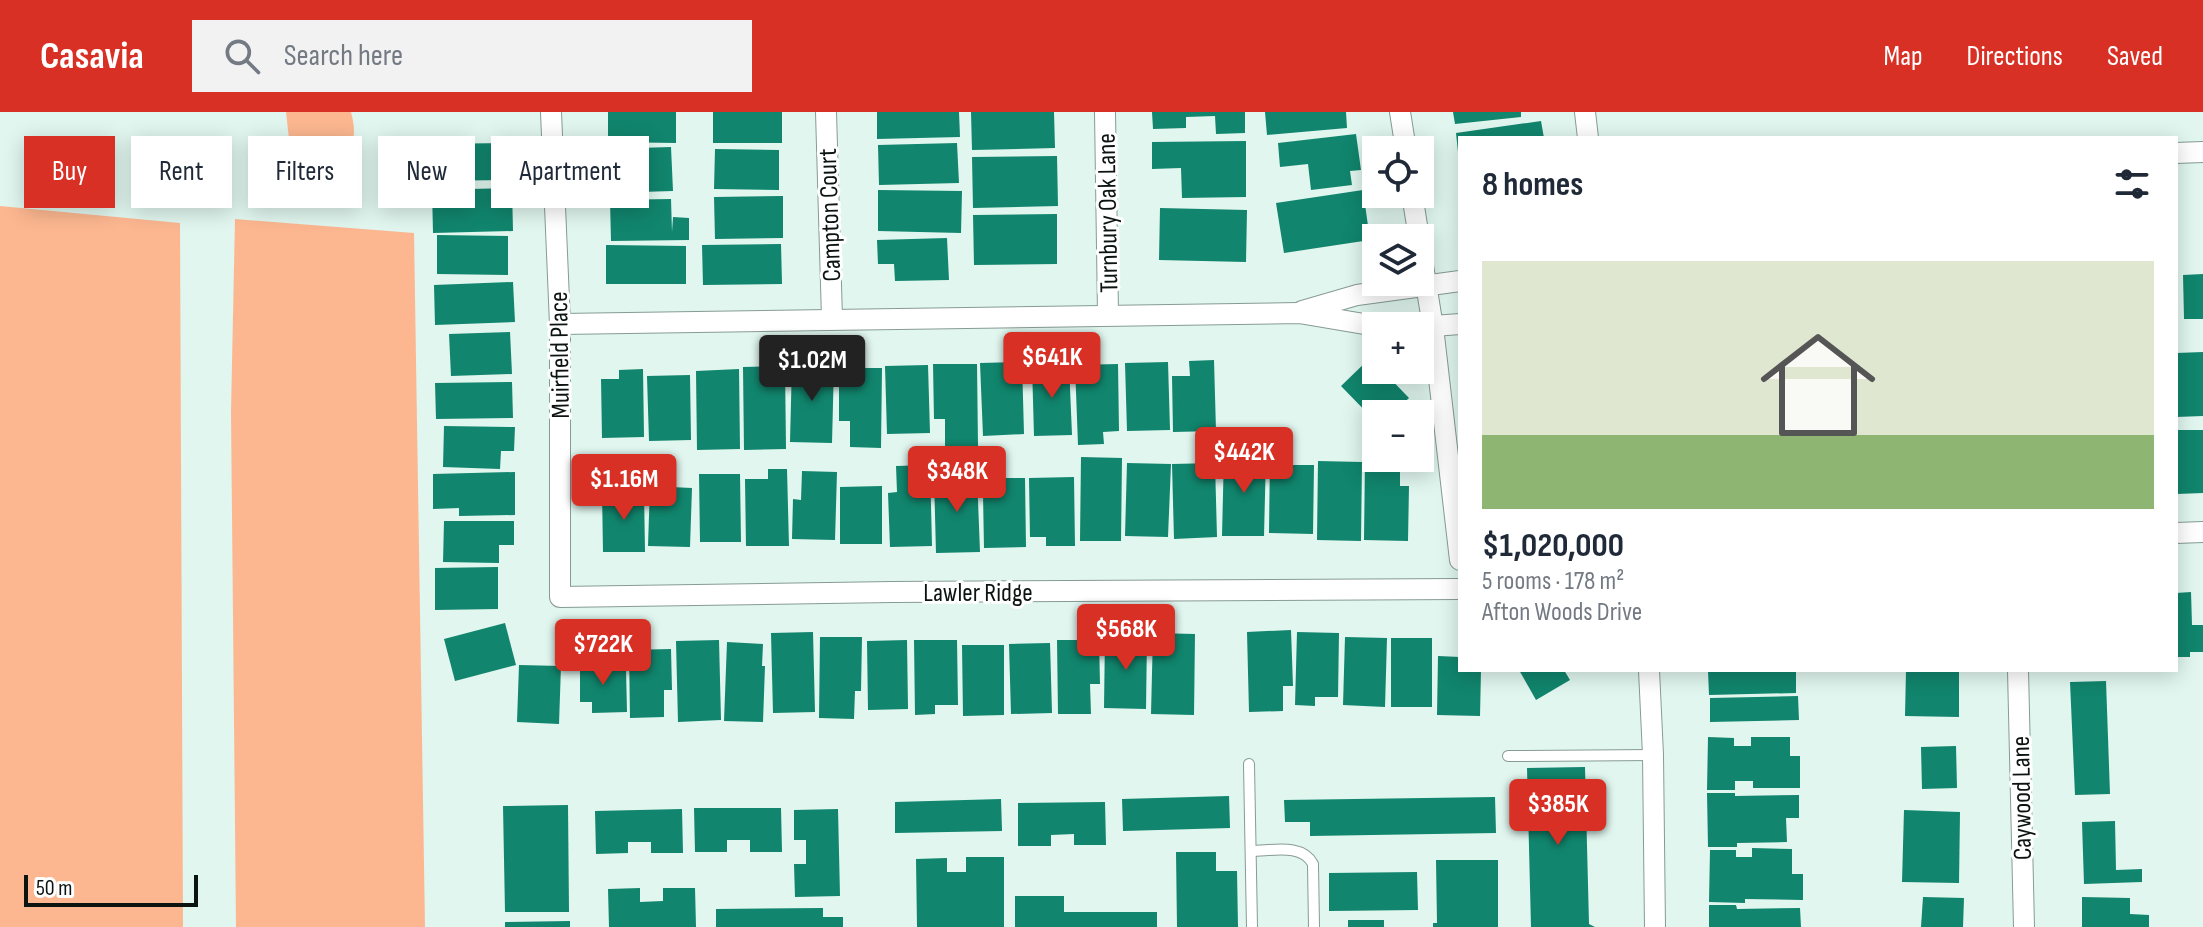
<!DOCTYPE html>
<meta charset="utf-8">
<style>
body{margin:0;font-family:"Sofia Sans Condensed",sans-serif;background:#f2f2f3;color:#1f2937;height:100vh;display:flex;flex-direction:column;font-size:30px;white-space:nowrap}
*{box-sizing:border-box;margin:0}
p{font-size:26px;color:#747a83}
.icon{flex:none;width:44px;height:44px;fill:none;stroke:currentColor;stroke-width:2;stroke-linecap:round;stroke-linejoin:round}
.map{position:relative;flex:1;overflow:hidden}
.details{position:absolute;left:1458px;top:24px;width:720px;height:536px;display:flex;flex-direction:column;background:#fff;border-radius:0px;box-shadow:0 4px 20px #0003}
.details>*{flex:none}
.banner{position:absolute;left:24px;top:24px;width:760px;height:72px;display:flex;gap:16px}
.fabs{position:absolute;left:1362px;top:24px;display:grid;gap:16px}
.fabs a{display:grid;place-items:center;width:72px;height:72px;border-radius:0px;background:#fff;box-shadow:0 4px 20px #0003;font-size:40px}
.scale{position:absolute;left:24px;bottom:20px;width:174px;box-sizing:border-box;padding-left:8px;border:4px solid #0c1412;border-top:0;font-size:22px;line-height:28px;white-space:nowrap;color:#0c1412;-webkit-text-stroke:6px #fff;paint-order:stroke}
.price{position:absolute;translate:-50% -68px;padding:0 18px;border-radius:8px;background:#d93025;color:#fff;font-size:26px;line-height:52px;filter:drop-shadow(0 2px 4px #0008)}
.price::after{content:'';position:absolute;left:50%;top:48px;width:24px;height:18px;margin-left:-12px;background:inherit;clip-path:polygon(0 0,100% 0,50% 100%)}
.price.current{background:#222;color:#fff}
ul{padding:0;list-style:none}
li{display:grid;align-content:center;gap:16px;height:424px;padding:0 24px}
li span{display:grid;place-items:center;height:248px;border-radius:0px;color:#555}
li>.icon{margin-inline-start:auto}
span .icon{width:144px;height:144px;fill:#fffc;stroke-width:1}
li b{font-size:34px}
h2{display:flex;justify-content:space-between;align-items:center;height:96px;padding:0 24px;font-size:34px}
.pill{padding:0 28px;border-radius:0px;background:#fff;box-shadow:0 4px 20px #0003;font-size:28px;line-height:72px}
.pill.current{background:#d93025;color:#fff}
header{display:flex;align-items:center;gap:48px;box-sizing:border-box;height:112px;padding:0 40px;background:#d93025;color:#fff}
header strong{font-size:38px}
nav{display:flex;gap:44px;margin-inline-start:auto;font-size:28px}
.search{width:560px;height:72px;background:#f2f2f3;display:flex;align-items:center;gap:20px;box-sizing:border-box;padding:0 28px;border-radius:0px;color:#747a83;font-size:30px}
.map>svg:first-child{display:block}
.green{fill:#fcb790}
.building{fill:#11856d}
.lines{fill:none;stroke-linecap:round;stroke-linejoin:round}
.lane-casing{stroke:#879b95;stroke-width:12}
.street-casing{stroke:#879b95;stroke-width:22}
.lane{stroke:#fff;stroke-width:10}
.street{stroke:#fff;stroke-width:20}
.labels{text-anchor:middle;stroke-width:6;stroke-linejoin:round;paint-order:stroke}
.street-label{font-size:26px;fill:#0c1412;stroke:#fff}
</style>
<header>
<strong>Casavia</strong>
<div class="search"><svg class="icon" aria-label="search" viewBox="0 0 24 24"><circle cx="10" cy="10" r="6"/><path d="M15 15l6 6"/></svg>Search here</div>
<nav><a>Map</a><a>Directions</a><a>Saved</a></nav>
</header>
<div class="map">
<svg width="2203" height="815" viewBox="0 0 2203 815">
<rect width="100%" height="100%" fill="#e0f6ef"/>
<!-- green -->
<g class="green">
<path d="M286 0H351C365 52 327 49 293 33L289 27Z"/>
<polygon points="0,94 180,111 183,815 0,815"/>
<polygon points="235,107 414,121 425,815 236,815 231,300"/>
</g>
<!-- building -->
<g class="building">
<polygon points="608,0 676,0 676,31 608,30"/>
<rect x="713" y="0" width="69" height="31"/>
<polygon points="877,0 959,0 960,25 877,27"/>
<polygon points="971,0 1054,0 1055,36 972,38"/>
<polygon points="1152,0 1245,0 1245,21 1216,22 1215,4 1186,5 1186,16 1153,17"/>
<polygon points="1265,0 1346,0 1347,16 1267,23"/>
<polygon points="1453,0 1521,0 1521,5 1455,12"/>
<polygon points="1541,9 1544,26 1460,26 1458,40 1456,21"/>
<polygon points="1356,22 1361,58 1350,59 1352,73 1311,78 1308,52 1280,55 1278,31"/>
<polygon points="1246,29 1246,85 1182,86 1181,56 1152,57 1152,30"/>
<polygon points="509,31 509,68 426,69 426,32"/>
<polygon points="957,31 959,71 879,73 878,33"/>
<polygon points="671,35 673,79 607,81 606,37"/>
<polygon points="715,37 779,38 779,78 714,77"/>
<polygon points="1057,44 1058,94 973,96 972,45"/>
<polygon points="512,76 513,119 433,121 432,78"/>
<polygon points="878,78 962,79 961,121 878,119"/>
<polygon points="1363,78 1370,128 1284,141 1276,91"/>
<polygon points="783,84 783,126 715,127 714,85"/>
<polygon points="671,87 672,120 673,105 689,106 689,128 611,129 610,88"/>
<polygon points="1160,96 1247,98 1246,150 1159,148"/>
<polygon points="1057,102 1057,152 974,153 973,103"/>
<polygon points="437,123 508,124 508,163 437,162"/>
<polygon points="947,126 949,168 895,169 894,152 878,152 877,128"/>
<polygon points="781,132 782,172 703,173 702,133"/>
<polygon points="606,133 686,134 686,172 606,172"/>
<polygon points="2203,162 2203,207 2184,207 2183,163"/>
<polygon points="513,170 515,210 435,213 434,173"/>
<polygon points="510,220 512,262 451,264 449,222"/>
<polygon points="2203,240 2203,304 2176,305 2176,241"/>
<polygon points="1370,246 1376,252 1376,258 1382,258 1409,286 1392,302 1376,302 1376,310 1341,274"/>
<polygon points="1214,248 1216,319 1173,320 1172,264 1190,264 1189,249"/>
<polygon points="1022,250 1024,322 983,324 980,251"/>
<polygon points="1168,250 1170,318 1127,319 1125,251"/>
<polygon points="792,251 834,252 832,331 790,330"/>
<polygon points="933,252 977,252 978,334 945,334 945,307 934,307"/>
<polygon points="1069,252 1072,323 1034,324 1032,253"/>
<polygon points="1118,252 1119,319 1103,320 1104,332 1078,333 1075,253"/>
<polygon points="928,253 930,321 887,322 885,254"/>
<polygon points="785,254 786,337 744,338 743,255"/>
<polygon points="839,256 882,256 881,336 850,335 850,309 839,309"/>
<polygon points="643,257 644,325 602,326 601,267 619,267 619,258"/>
<polygon points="739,257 740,337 697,338 696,259"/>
<polygon points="690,263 691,328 649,329 647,264"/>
<polygon points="512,270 513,306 436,307 435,271"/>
<polygon points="444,314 515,315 514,339 501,339 500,357 443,355"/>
<polygon points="2176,318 2203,318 2203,381 2177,382"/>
<polygon points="1224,342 1266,343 1264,424 1222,424"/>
<polygon points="1270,342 1287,342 1287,353 1314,353 1313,422 1269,421"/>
<polygon points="1081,345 1122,346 1121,429 1080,429"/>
<polygon points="1365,347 1400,347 1400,374 1409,374 1408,429 1364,428"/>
<polygon points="1318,349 1362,350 1361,429 1317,428"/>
<polygon points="1127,351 1171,352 1168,425 1125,424"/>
<polygon points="1215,351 1217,425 1174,427 1172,352"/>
<polygon points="930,353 932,434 890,435 888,381 897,380 896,354"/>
<polygon points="768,357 787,357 789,434 746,434 745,367 768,367"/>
<polygon points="802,359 837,360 835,428 792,427 793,387 801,388"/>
<polygon points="515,360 515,403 459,404 459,396 433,397 433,362"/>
<polygon points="699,362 740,362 741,430 700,430"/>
<polygon points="977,362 980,440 936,441 934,364"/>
<polygon points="1074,365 1075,434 1046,434 1046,425 1030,425 1029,366"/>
<polygon points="992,366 1025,366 1026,435 984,436 983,382 992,381"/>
<polygon points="650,374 692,376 690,435 648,434"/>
<polygon points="882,374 882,432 840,432 840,375"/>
<polygon points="602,379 644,379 645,440 603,440"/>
<polygon points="444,409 514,409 514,433 499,433 499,451 443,450"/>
<polygon points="498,455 498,497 435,498 435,456"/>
<polygon points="2191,480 2192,513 2203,513 2203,540 2190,540 2190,545 2176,545 2176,481"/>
<polygon points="505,511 516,553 455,569 444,527"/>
<polygon points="1291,518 1293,574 1283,574 1283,599 1249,600 1247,520"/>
<polygon points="813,520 815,600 773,601 771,521"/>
<polygon points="1297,520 1339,521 1338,585 1315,585 1315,594 1295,593"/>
<polygon points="1153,521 1195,522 1194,603 1151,602"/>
<polygon points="1105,523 1147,524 1146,597 1104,596"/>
<polygon points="820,525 862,525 861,579 855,579 854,607 819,606"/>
<polygon points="1345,525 1387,526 1385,595 1343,593"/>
<rect x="1391" y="526" width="41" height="69"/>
<polygon points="719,528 721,608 678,610 676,529"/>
<polygon points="907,528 908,597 868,598 867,529"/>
<polygon points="914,528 957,528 958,593 935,593 935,602 915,603"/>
<polygon points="1057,528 1099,528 1100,572 1090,572 1091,602 1058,602"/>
<polygon points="727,530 763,532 762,554 765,554 763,610 724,609"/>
<polygon points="1050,531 1052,601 1011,602 1009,532"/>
<polygon points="962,533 1004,533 1004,603 963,604"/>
<polygon points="671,537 672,578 664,578 664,605 630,606 629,538"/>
<polygon points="1438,544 1460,545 1460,558 1481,558 1480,604 1437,603"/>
<polygon points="580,550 609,550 610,557 626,557 627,600 592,601 592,590 580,590"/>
<polygon points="519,553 561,554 559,612 517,610"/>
<polygon points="1519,558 1564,558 1570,568 1536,588"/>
<polygon points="1796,558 1796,581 1709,583 1708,559"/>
<polygon points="1906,558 1959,558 1959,605 1905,604"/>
<polygon points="2106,569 2110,682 2075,683 2070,570"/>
<polygon points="1798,584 1799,608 1710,610 1710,586"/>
<polygon points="1708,625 1734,626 1734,634 1751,634 1751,625 1790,625 1790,644 1800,644 1800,676 1753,676 1753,669 1735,669 1735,678 1707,678"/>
<polygon points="1956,634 1957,676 1922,677 1921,635"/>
<polygon points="1585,655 1589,812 1595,815 1531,815 1527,656"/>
<polygon points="1707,681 1735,681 1735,684 1799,683 1799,706 1786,706 1787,730 1737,731 1737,735 1708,735"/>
<polygon points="1229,684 1230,716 1123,719 1122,687"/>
<polygon points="1495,685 1496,721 1310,724 1310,710 1285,710 1284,688"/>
<polygon points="1001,687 1002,719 895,721 895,690"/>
<polygon points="1105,690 1106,733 1074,733 1074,722 1051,723 1051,734 1018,734 1018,691"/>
<polygon points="568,693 569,800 505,800 503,694"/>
<polygon points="694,696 781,696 782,740 750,740 750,728 727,728 727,740 695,740"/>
<polygon points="682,697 683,741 651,741 651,730 628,730 628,741 596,742 595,699"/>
<polygon points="838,697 840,784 795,785 794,752 806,752 806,728 794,728 794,698"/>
<polygon points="1904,698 1960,700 1959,771 1902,770"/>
<polygon points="2115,709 2116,758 2142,757 2142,770 2084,772 2082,710"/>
<polygon points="1752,736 1792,737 1792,762 1803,762 1803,788 1745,787 1745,791 1709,790 1710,738 1736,738 1736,745 1752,745"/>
<polygon points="1176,740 1216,740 1216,759 1237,759 1238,815 1177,815"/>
<polygon points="966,745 1004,745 1004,815 917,815 916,747 947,746 947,760 966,760"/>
<polygon points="1436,748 1498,748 1498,815 1433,815 1433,811 1437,811"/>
<polygon points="1417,760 1418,798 1329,799 1329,761"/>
<polygon points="640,776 640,790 663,789 663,776 695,776 696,815 609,815 608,777"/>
<polygon points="1015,784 1064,784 1064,800 1157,800 1157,815 1015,815"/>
<polygon points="1923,785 1964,786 1963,815 1921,815"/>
<polygon points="2082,785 2130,786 2130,802 2149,803 2149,815 2082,815"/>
<polygon points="1709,793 1736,793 1737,797 1800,796 1801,815 1709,815"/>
<polygon points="823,796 823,805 843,805 843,815 716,815 716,797"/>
<rect x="1348" y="808" width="36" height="7"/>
<polygon points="570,809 570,815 505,815 505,810"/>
</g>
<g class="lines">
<!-- lane casing -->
<g class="lane-casing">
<g id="lane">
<polyline points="1508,644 1653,643"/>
<polyline points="1249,652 1252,815"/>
<path d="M1251 739C1272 739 1302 731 1313 752L1314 815"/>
</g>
</g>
<!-- street casing -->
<g class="street-casing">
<g id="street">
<polyline points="551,0 560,212 560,485 892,480 1460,477"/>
<polyline points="826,0 832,207"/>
<polyline points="1105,0 1108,202"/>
<polyline points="1400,0 1406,38"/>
<polyline points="1585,0 1588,26"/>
<polyline points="2176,41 2203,40"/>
<polyline points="1412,82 1419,126"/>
<polyline points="1420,135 1433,215 1460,448"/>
<polyline points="1302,199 1357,183 1460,169"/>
<polyline points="560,212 1299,201 1376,214"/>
<polyline points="1420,215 1460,212"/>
<polyline points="2176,421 2203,420"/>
<polyline points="1649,558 1653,643 1655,815"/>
<polyline points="2018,558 2024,815"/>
</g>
</g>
<!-- lane -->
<use href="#lane" class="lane"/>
<!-- street -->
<use href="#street" class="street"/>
</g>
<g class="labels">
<!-- street labels -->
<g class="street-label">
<text transform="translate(1107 101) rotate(-91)" y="9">Turnbury Oak Lane</text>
<text transform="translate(829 103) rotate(-92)" y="9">Campton Court</text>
<text transform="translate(559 243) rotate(-91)" y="9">Muirfield Place</text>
<text x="978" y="489">Lawler Ridge</text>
<text transform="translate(2021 686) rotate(-91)" y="9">Caywood Lane</text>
</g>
</g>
</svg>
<div class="fabs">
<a><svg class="icon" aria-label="locate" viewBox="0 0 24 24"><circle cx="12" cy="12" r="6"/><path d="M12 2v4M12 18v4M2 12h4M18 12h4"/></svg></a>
<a><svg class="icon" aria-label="layers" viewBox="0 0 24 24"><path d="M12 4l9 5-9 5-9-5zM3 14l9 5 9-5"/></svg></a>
<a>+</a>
<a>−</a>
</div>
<div class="scale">50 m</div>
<b class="price" style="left:1052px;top:288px">$641K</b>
<b class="price current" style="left:812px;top:291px">$1.02M</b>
<b class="price" style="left:1244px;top:383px">$442K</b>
<b class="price" style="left:957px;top:402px">$348K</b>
<b class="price" style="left:624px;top:410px">$1.16M</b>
<b class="price" style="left:1126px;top:560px">$568K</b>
<b class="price" style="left:603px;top:575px">$722K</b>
<b class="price" style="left:1558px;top:735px">$385K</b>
<div class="banner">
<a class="pill current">Buy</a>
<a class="pill">Rent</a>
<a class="pill">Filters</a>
<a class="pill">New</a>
<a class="pill">Apartment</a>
</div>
<section class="details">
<h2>8 homes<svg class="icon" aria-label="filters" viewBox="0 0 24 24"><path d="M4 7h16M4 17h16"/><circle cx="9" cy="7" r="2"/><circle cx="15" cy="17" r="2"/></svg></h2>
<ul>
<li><span style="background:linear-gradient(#dfe7d0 70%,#8fb573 0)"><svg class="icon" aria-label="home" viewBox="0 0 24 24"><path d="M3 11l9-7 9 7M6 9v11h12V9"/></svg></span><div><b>$1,020,000</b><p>5 rooms · 178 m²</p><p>Afton Woods Drive</p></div></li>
</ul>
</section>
</div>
